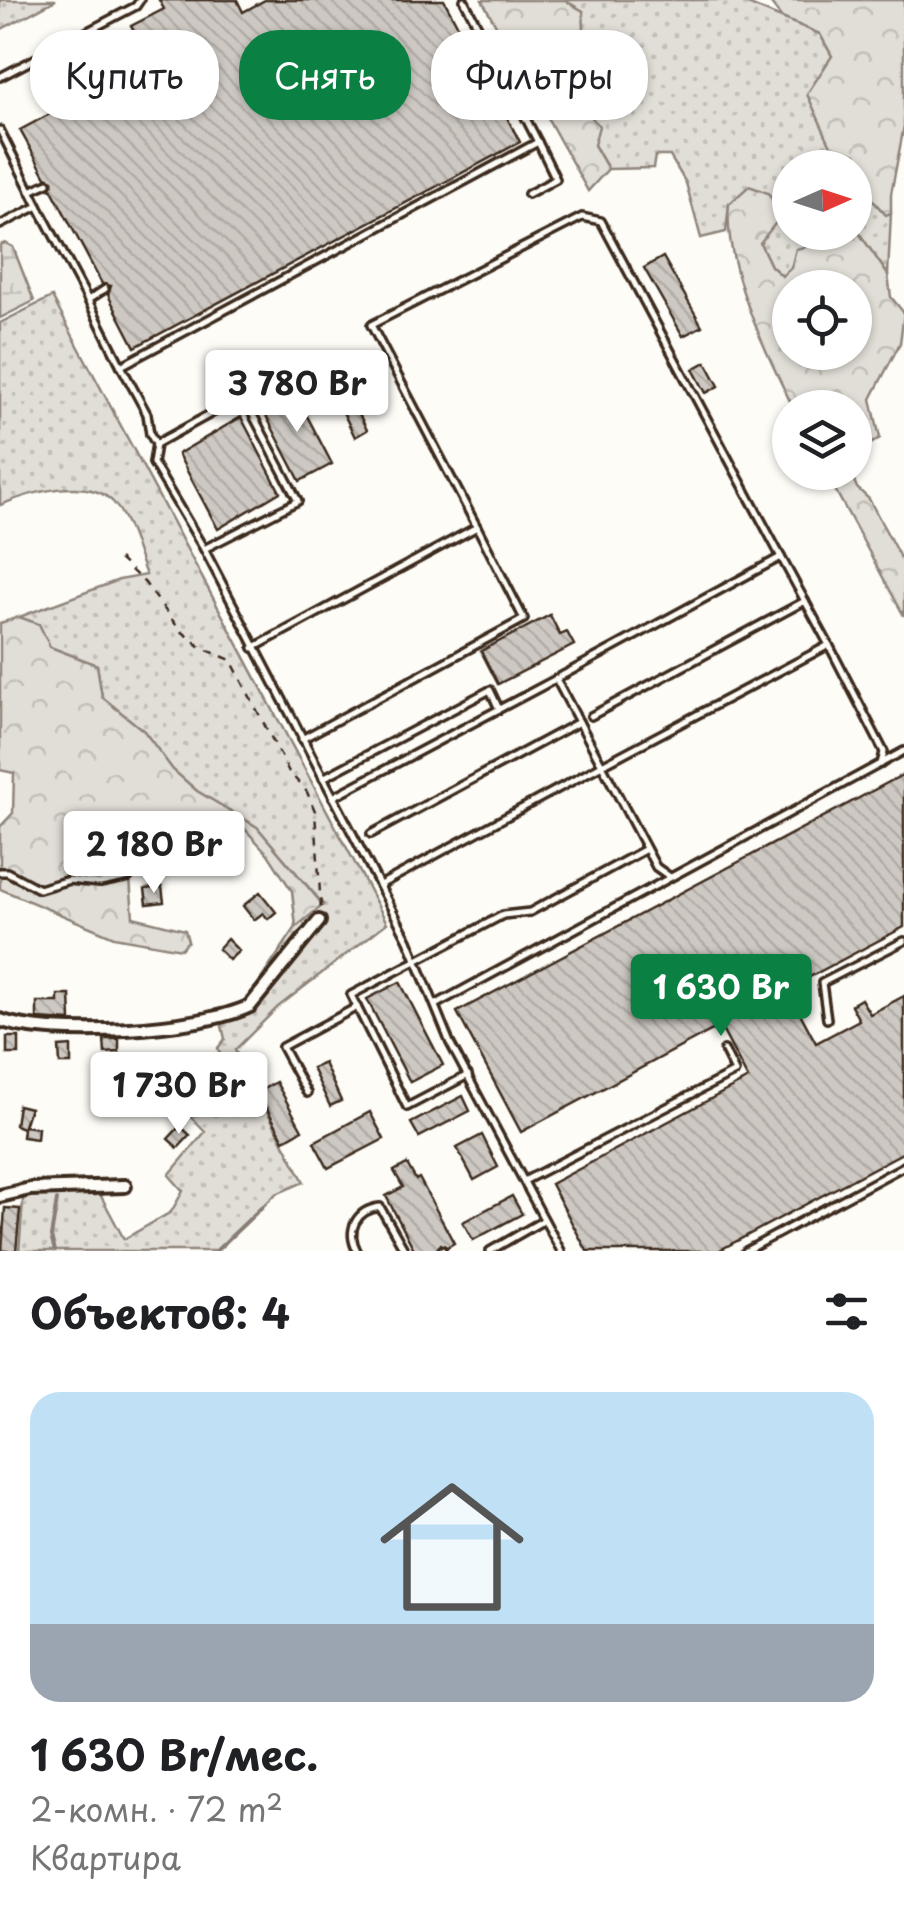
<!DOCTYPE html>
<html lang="ru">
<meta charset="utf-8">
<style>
body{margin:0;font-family:"Playpen Sans",sans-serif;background:#f6f6f6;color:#202124;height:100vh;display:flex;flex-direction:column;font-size:38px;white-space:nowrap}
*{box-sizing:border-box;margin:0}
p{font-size:32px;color:#757577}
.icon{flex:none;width:55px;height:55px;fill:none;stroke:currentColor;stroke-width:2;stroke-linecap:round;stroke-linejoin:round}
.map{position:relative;height:1251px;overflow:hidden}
.panel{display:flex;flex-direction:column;background:#fff;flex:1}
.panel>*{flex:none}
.banner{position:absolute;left:30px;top:30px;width:845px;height:90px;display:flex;gap:20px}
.needle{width:65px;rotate:87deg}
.tools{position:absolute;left:772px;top:150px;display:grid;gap:20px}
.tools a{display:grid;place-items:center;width:100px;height:100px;border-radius:50%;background:#fff;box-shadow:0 2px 8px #0004;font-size:50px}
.price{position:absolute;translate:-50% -85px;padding:0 22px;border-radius:10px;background:#fff;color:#222;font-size:32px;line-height:65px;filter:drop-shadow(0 2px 5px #0008)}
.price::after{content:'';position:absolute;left:50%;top:60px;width:30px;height:22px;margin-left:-15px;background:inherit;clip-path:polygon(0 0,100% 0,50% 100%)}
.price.current{background:#0b8043;color:#fff}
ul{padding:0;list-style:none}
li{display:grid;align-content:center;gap:20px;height:530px;padding:0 30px}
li+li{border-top:2px solid #e0e0e0}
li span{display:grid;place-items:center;height:310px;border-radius:30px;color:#555}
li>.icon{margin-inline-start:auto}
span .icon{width:180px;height:180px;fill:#fffc;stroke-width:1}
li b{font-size:42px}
h2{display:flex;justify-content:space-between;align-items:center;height:120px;padding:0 30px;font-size:42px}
.chip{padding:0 35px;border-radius:40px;background:#fff;box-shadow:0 2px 8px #0004;font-size:35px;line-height:90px}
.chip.current{background:#0b8043;color:#fff}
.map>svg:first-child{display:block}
.grass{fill:url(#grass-dots);stroke:#8e847a;stroke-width:2.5}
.forest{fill:url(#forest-crowns);stroke:#8e847a;stroke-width:2.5;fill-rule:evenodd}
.wetland{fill:url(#wetland-marsh);stroke:#8e847a;stroke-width:2.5}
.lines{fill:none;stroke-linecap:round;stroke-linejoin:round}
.stream{stroke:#887d74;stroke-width:4}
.building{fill:url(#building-back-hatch);stroke:#3b2a1e;stroke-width:2.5}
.lane-casing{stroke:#3b2a1e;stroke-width:12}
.street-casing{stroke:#3b2a1e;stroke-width:18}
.path{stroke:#3b2a1e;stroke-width:2.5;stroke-dasharray:8 8;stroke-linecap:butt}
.lane{stroke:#fdfcf7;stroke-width:5}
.street{stroke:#fdfcf7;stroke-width:10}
</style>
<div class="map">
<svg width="904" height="1251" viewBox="0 0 904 1251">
<defs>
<pattern id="grass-dots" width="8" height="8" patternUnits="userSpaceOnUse" patternTransform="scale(2.5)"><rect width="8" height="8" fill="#e1ded7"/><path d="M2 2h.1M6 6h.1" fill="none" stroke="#c2bfb8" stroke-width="1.8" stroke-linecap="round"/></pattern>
<pattern id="forest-crowns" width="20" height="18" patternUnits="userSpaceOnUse" patternTransform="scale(2.5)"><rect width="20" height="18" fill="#e1ded7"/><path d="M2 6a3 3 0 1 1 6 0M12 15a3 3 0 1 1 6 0" fill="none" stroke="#c2bfb8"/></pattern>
<pattern id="wetland-marsh" width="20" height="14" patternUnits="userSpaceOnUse" patternTransform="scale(2.5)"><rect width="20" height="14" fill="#e1ded7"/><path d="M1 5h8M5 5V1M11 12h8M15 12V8" fill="none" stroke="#c2bfb8"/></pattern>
<pattern id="building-back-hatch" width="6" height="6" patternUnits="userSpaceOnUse" patternTransform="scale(2.5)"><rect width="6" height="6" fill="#cdc8c2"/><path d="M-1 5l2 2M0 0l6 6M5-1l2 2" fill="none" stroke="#b1aca6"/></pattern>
</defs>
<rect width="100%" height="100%" fill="#fdfcf7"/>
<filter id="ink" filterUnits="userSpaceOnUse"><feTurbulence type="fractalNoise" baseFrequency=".01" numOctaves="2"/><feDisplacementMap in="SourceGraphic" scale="20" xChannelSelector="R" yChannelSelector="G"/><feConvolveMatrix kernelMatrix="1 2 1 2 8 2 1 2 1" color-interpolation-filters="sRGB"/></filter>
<g filter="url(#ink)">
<!-- grass -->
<g class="grass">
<polygon points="0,0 56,0 0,30"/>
<polygon points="564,0 738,0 820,34 832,56 870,197 885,214 891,213 888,275 855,227 855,168 790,168 790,232 837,233 836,245 816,244 782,276 771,266 760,243 729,204 726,232 701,238 686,183 670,156 655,156 653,168 608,169 594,145 574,57 565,47 583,11"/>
<path d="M52 297 387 923 278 1007 235 1050 304 1182 276 1194 216 1251H19L24 1188 94 1183 124 1239 171 1212 183 1191 169 1175 205 1132 186 1112 225 1069 218 1048 225 1039 219 1013 247 1000 296 927 323 904 257 827 197 791 173 770 144 731 102 697 97 665 50 647 39 625 19 617 119 580 146 575C137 553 129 519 113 502 88 475 29 493 0 505V323Z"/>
</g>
<!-- forest -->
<g class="forest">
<polygon points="482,0 564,0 583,11 584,29 571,33 565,47 574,57 588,64 596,94 584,108 599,126 594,145 608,169 588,191"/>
<polygon points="768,0 904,0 904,126 891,194 891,213 886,215 870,197 856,154 831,146 807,94 832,56 820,34 782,18"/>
<path d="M749 186 768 193 782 215 760 243 771 266 782 276 791 268 796 249 816 244 836 245 837 233 855 232V227L888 275 891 297 904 313 900 343 871 399 880 438 869 445 857 438 855 440V408L793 407C766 353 723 265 729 204ZM790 288H855V352H790Z"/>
<polygon points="826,473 851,473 857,488 869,499 904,565 904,616"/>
<polygon points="19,617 39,624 50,647 97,665 102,697 144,731 173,770 197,791 257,827 323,905 296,927 292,891 268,854 241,825 190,827 176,833 180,845 129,865 133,917 185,930 188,941 181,949 114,937 0,889 0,827 13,813 14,773 0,770 0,623"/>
</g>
<!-- wetland -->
<polygon class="wetland" points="5,243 13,247 34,301 0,318 0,245"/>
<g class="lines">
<!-- stream -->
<g class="stream">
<polyline points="55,1251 51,1237 57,1200"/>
<polyline points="216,1251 262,1207"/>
</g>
</g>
<!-- building -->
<g class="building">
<polygon points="159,0 237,0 243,12 265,0 444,0 489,84 486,92 495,95 520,142 135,347 108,295 111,286 102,284 51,188 53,180 46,177 20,130 149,61 131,26 164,9"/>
<polygon points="663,257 702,326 683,336 644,268"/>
<polygon points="706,362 719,386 706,393 693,369"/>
<polygon points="293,389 332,464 300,481 261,406"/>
<polygon points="354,404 367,430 355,437 342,410"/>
<polygon points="241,417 280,492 218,529 178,454"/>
<polygon points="550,615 560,635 567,632 574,645 498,684 481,651"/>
<polygon points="904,774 904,927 787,989 816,1043 859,1020 851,1005 861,999 870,1014 904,996 904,1152 718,1251 587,1251 551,1184 748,1079 720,1026 521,1132 457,1012"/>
<polygon points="162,887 164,902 147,904 145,889"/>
<polygon points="260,892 276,912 268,919 263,913 254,920 243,906"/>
<polygon points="227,939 239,951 229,960 218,949"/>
<polygon points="400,982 443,1065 410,1082 367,999"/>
<polygon points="58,995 70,995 71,1021 37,1019 37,1002 58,1002"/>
<rect x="7" y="1037" width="12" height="17"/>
<polygon points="104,1039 119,1039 119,1052 105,1053"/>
<polygon points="71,1046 71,1064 60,1064 59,1047"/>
<polygon points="324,1063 341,1101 330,1106 312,1068"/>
<polygon points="201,1069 209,1084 202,1091 192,1074"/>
<polygon points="276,1082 302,1130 284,1140 258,1092"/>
<polygon points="463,1096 470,1111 419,1137 411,1123"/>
<polygon points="18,1105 30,1108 24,1126 38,1128 37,1139 22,1137 23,1128 15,1125"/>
<polygon points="370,1112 384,1139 328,1168 314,1142"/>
<polygon points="180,1126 190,1135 178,1148 168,1139"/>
<polygon points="482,1135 498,1167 474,1180 457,1148"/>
<polygon points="407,1164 416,1180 419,1178 454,1243 447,1247 441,1244 436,1251 415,1251 386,1196 403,1187 394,1171"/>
<polygon points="512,1196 522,1214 473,1240 463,1222"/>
<polygon points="5,1208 20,1209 16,1251 2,1251"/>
</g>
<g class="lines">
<!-- lane casing -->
<g class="lane-casing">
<g id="lane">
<polyline points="464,0 506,80"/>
<polyline points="0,77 136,6 140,0"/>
<polyline points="492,89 506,80 538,142"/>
<polyline points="0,130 38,206 0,225"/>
<polyline points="30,191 48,183"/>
<polyline points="38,206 88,300 105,289"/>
<polyline points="88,300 121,366 538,142 556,179 528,194"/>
<polyline points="121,366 147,414 150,434 156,444 272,380"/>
<polyline points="156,444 153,463 204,549 298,501 243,396"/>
<polyline points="477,527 371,325 582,217 601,221 781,557"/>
<polyline points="204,549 408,940 450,1043 561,1251"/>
<polyline points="253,648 477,527 524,619 302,739"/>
<polyline points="591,716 805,601"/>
<polyline points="323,778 490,690 499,709"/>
<polyline points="333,797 556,679"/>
<polyline points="371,834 579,722"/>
<polyline points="0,872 7,872 39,889 69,880 100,883 129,877"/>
<polyline points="670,877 656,867 602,765 829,645 884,752 881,764"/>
<polyline points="380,885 602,765 556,679 781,557 829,645"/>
<polyline points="435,1005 904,751"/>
<polyline points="827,1019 822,983 904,941"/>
<polyline points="468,1075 407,1107 351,995 503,915 530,912 646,849"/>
<polyline points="307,1093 282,1047 357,1007"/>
<polyline points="524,1181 735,1072 724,1050"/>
<polyline points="442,1250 442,1251"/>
<path d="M357 1251C346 1230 356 1210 380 1207L405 1251"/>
<polyline points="490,1251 544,1220"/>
<polyline points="746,1251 904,1166"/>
</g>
</g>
<!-- street casing -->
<g class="street-casing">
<g id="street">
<path d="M0 1020C51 1039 201 1030 250 1006L319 921"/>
<polyline points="0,1196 30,1189 125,1186"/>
</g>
</g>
<!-- path -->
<polyline class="path" points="119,559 145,583 179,629 202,648 231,660 289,772 307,792 315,811 321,910"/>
<!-- lane -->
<use href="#lane" class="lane"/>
<!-- street -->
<use href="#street" class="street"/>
</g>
</g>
</svg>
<div class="tools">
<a><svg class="needle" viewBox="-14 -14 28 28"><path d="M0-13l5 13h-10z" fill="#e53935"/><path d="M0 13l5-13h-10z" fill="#757577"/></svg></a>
<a><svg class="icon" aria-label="locate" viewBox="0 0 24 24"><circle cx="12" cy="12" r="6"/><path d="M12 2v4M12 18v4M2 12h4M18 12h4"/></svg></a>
<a><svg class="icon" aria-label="layers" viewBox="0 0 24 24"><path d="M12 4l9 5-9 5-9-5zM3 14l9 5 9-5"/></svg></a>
</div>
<b class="price" style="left:297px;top:435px">3 780 Br</b>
<b class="price" style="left:154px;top:896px">2 180 Br</b>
<b class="price current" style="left:721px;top:1039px">1 630 Br</b>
<b class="price" style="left:179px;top:1137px">1 730 Br</b>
<div class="banner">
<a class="chip">Купить</a>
<a class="chip current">Снять</a>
<a class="chip">Фильтры</a>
</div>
</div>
<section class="panel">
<h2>Объектов: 4<svg class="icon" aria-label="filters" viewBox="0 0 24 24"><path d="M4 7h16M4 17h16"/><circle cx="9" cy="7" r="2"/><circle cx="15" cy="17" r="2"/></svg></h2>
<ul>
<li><span style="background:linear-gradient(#bfe0f5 75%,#9aa5b1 0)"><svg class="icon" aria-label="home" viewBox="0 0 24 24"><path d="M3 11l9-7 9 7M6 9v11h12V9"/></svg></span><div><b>1 630 Br/мес.</b><p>2-комн. · 72 m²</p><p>Квартира</p></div></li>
</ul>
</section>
